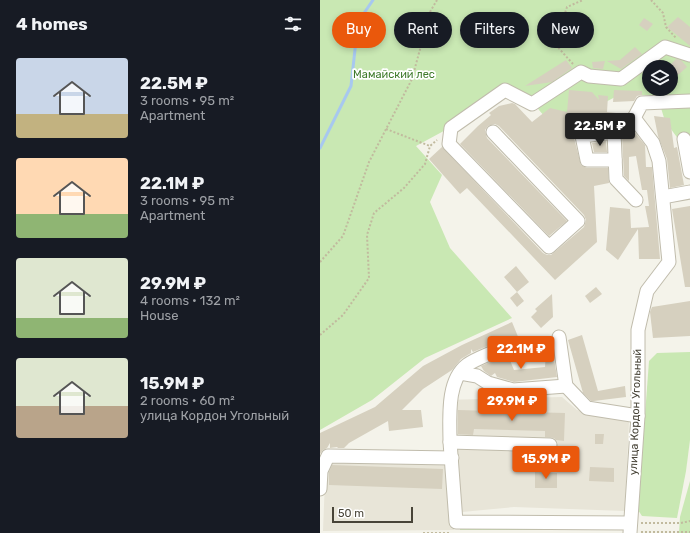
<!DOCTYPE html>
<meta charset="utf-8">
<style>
body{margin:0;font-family:Rubik,sans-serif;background:#20242c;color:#f1f3f6;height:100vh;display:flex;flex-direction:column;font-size:15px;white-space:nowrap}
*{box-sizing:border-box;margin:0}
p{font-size:13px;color:#9ea1a6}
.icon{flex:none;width:22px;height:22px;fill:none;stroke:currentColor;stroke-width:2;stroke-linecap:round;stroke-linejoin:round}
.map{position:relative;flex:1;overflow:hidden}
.drawer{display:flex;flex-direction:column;background:#171b24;width:320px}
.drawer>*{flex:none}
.guide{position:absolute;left:12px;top:12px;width:298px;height:36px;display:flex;gap:8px}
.controls{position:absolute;left:322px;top:60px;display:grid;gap:8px}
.controls a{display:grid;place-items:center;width:36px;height:36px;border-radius:50%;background:#171b24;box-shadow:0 2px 6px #0003;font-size:20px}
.scale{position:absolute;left:12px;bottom:10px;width:81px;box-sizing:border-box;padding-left:4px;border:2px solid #484438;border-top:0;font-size:11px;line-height:14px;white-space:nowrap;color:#484438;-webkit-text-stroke:3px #fff;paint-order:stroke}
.price{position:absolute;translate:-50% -34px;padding:0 9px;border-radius:4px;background:#ea580c;color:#fff;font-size:13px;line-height:26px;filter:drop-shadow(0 1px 2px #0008)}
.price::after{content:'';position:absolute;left:50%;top:24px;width:12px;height:9px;margin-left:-6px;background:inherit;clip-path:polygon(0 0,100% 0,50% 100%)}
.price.active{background:#222;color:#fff}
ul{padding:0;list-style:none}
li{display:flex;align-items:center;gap:12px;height:100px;padding:0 16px}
li span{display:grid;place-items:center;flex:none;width:112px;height:80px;border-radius:4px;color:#555}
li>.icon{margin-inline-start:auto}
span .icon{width:48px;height:48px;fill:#fffc;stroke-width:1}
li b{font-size:17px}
h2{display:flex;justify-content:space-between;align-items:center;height:48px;padding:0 16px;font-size:17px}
.chip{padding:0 14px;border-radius:18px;background:#171b24;box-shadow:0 2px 6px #0003;font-size:14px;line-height:36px}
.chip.active{background:#ea580c;color:#fff}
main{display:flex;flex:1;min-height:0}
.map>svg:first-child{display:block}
.residential{fill:#e8e5d8}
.green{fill:#c9e8b3;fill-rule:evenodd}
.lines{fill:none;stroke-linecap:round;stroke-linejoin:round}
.stream{stroke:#a7c8ef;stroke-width:3}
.building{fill:#d6d0bf}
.minor-casing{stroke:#c0bcac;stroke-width:15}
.path{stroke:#c1ba9e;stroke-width:2;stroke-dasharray:2 2;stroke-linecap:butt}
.minor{stroke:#fff;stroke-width:13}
.labels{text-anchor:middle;stroke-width:3.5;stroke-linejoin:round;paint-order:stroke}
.park-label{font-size:11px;fill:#3e7a2b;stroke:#fff}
.street-label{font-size:11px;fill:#484438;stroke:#fff}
</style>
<main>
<section class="drawer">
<h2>4 homes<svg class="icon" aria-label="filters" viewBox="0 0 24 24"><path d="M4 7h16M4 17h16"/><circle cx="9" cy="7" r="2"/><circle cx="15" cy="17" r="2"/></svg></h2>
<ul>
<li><span style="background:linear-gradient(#c9d6e8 70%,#c2b280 0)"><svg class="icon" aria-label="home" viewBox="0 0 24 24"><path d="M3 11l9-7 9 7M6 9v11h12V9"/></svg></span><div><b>22.5M ₽</b><p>3 rooms · 95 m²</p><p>Apartment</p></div></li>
<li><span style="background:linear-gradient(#ffd9b3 70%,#8fb573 0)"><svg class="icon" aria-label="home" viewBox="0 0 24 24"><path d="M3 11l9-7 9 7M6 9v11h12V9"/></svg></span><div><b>22.1M ₽</b><p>3 rooms · 95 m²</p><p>Apartment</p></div></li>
<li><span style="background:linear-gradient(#dfe7d0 75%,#8fb573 0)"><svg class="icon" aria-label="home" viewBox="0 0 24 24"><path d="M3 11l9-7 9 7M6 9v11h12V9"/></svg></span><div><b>29.9M ₽</b><p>4 rooms · 132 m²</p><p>House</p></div></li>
<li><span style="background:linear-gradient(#dfe7d0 60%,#b9a48a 0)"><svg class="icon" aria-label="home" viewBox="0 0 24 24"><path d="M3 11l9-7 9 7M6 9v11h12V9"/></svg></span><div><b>15.9M ₽</b><p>2 rooms · 60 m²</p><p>улица Кордон Угольный</p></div></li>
</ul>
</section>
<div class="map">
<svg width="370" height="533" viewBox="0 0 370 533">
<rect width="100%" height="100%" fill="#f4f3ea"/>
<!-- residential -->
<polygon class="residential" points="242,397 257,410 309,421 305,511 194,507 132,513 134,530 3,531 6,454 126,452 124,400"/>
<!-- green -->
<g class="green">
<path d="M0 0H370V155L345 121 337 95H299L276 107 231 124 219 110 212 99 183 85 157 113 96 146 122 175 110 202 130 248 192 318 105 358 52 400 0 430ZM329 67H351V89H329Z"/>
<polygon points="370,352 370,440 366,471 357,518 322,516 318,510 329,361 337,353"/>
<polygon points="370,481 370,533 359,533 360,517"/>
<polygon points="140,527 302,528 302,530 140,530"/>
</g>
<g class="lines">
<!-- stream -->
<polyline class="stream" points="0,148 31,86 38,22 53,0"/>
</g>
<!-- building -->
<g class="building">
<polygon points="358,17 370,27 370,46 347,27"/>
<polygon points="324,18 333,24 327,31 319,25"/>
<polygon points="315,47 322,54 301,69 287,61 300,60"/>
<polygon points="356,59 361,60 367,67 358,75 352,69 354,68 350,65"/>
<polygon points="246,60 252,68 232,82 205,86"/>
<polygon points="285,61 283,69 273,68 272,62"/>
<polygon points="249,90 272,92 279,100 278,95 288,96 287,112 306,114 291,124 261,128 257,130 255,133 254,138 261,165 267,168 288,168 289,183 274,186 277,242 235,280 147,188 140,194 109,159 122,147 223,253 227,255 231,255 264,227 266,220 264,215 179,126 175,124 168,126 165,130 167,138 247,221 229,236 140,144 158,126 171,115 169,113 179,106 192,103 195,104 212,122 230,108 247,112"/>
<polygon points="294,90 322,91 322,95 317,96 314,101 293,102"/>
<polygon points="334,116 350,118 354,148 357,147 364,185 350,188 347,159 338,136"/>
<polygon points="312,129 325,145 326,167 332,167 340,259 319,259 318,229 298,260 286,250 290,207 310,209 311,228 329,227 325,206 329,206 327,190 322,190 316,156 309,157 309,181 304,176 302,136"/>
<polygon points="286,141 287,152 274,152 272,143"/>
<polygon points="370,206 370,287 365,287 352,209"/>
<polygon points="196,266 209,282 197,292 204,301 197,307 190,298 197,292 184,277"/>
<polygon points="276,287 282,294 270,303 265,296"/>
<polygon points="232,294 233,317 221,328 211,317 217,311 215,309"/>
<polygon points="370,301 370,336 333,338 330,312 332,307"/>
<polygon points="192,322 199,339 186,344 181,341 177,342 153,352 151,349 151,353 141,359 132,370 103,389 82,410 101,410 103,427 69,431 68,421 29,443 24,448 18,448 17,447 10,448 10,443 7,448 3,450 0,454 0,433 55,407 103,366 142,345"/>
<polygon points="262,335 278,391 305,386 306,397 274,401 271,401 263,393 248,340"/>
<polygon points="226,352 233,352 237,377 194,382 177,377 175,373 171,376 164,371 161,366 183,356 187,353 194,370 225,367"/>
<polygon points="138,410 245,413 244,441 236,440 234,438 225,437 225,431 154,429 153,435 138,434"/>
<polygon points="275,434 284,434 283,444 275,444"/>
<polygon points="12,465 123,469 122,489 9,485 9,472"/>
<polygon points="270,467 294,468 294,482 269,481"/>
<polygon points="215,472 237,473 237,488 215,488"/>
</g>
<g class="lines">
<!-- minor casing -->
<g class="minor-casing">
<g id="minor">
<polyline points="314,118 322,103 370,101"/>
<polyline points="173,132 258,221 229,247 129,144 131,128 185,90 212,104 261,72 269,76 301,79 345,47 370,55"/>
<polyline points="294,132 262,136 267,160 295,160"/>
<polyline points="364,139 370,172"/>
<polyline points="343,197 370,192"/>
<polyline points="239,337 246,386 267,408 318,416"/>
<polyline points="140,373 157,376 168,383 193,390 246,386"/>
<path d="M130 442C130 419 126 381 147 365 155 359 170 354 180 349"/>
<polyline points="230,445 130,442 136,522 310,523"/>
<polyline points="0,489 1,471 8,456 132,458"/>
<polyline points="310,533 318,416 318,330 327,291 349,262 339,161 333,143 314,118 294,132 296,179 316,200"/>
</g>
</g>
<!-- path -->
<g class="path">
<polyline points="331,0 343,13 346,27 356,38"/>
<polyline points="253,64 235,44 247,7 263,0"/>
<polyline points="66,129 110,146"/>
<polyline points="0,262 23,236 49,162 92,79 110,12 117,0"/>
<polyline points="0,335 23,315 49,278 47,235 54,213 84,188 105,164 110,146 117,140"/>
<polyline points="321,523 361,523 370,521"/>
<polyline points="321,532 370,532"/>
<polyline points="103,533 131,533"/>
</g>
<!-- minor -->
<use href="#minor" class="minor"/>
</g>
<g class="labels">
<!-- park labels -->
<g class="park-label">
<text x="74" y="78">Мамайский лес</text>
</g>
<!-- street labels -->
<g class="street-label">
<text transform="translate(315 412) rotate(-88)" y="4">улица Кордон Угольный</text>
</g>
</g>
</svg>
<div class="controls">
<a><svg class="icon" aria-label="layers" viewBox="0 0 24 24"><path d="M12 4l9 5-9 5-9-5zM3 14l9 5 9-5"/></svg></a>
</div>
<div class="scale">50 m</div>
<b class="price active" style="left:280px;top:147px">22.5M ₽</b>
<b class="price" style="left:201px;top:370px">22.1M ₽</b>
<b class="price" style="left:192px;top:422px">29.9M ₽</b>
<b class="price" style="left:226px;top:480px">15.9M ₽</b>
<div class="guide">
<a class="chip active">Buy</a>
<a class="chip">Rent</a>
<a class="chip">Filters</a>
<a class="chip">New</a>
</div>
</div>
</main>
